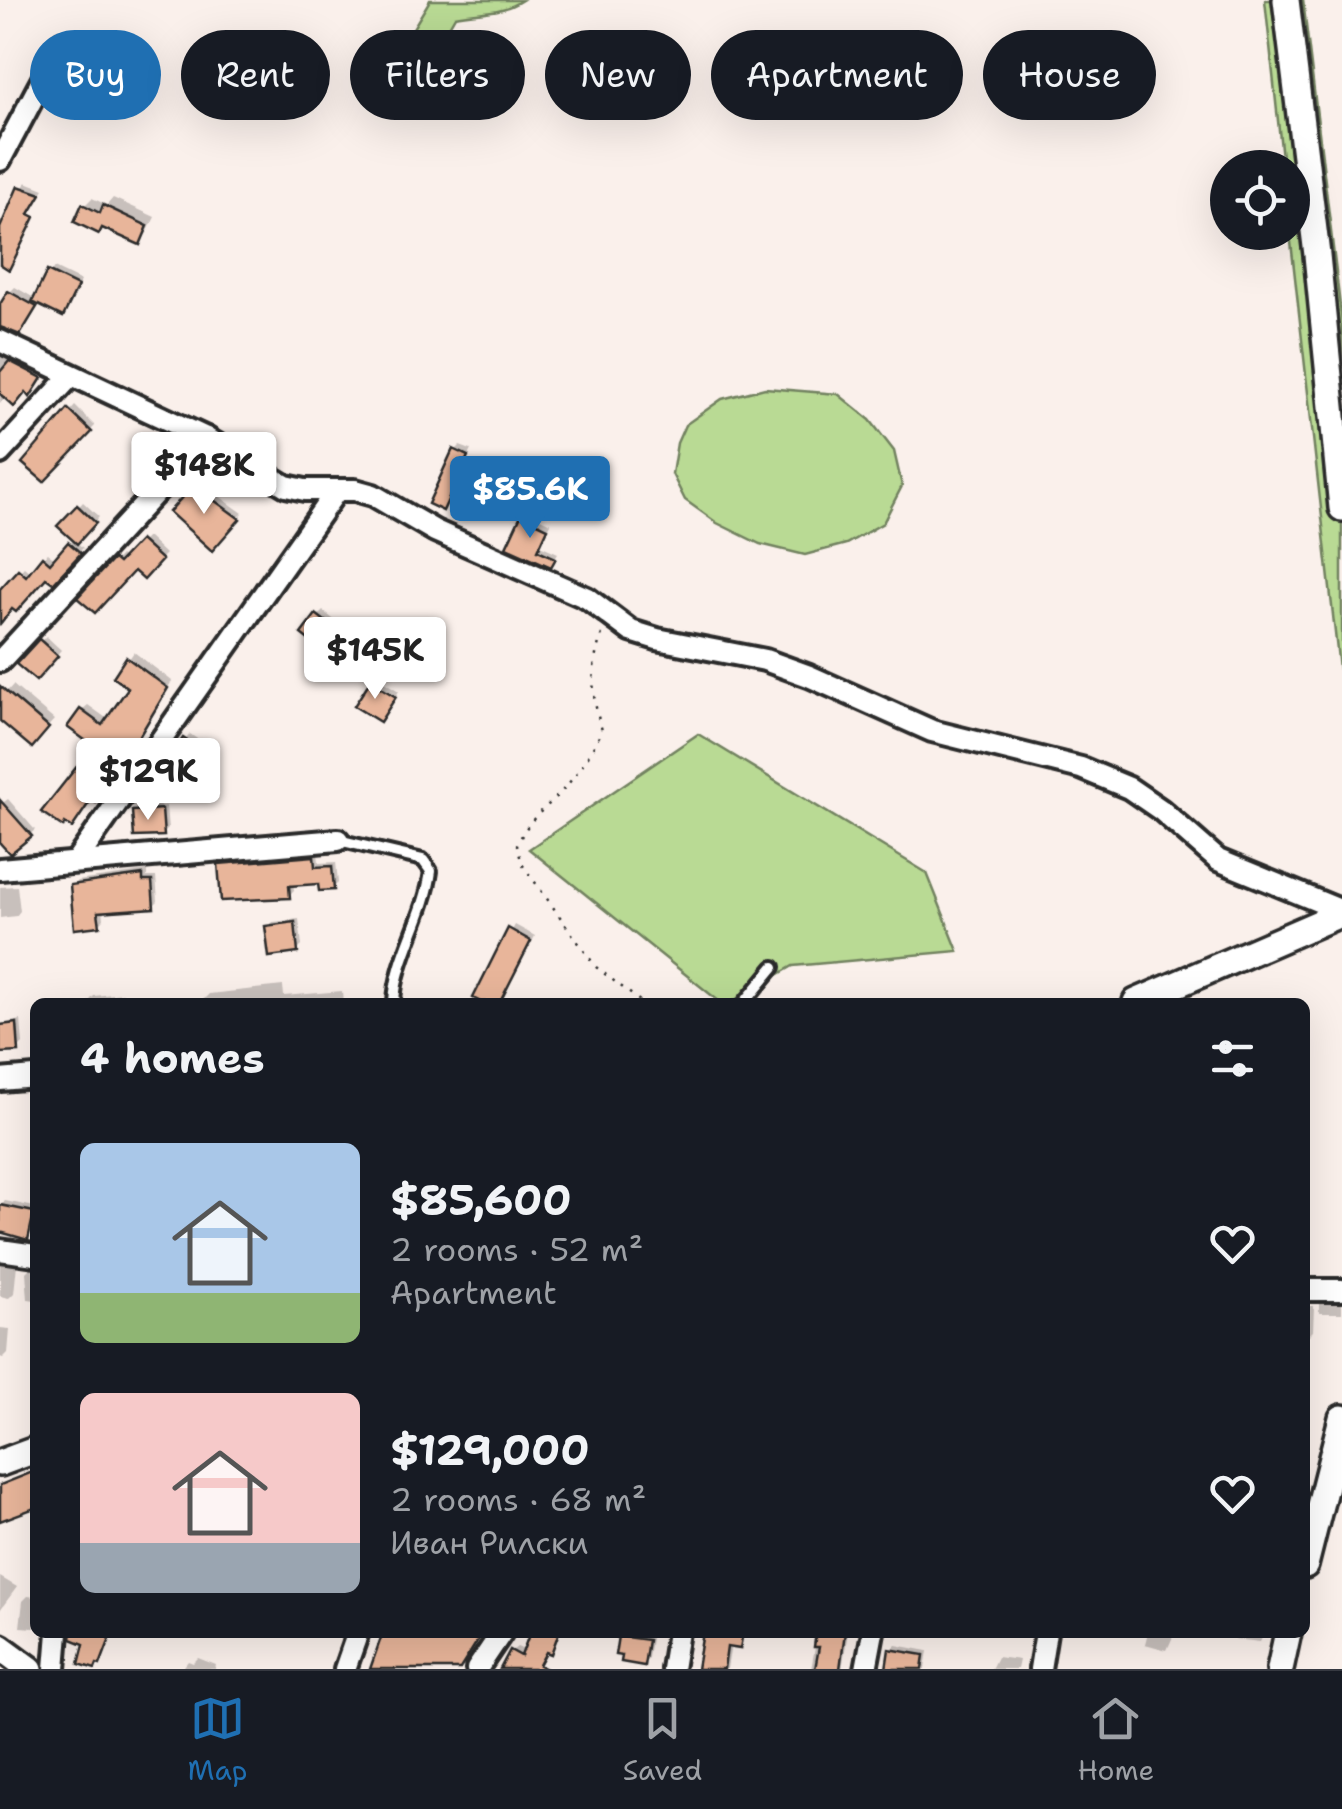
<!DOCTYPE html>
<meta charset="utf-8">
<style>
body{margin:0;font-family:"Shantell Sans",sans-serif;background:#242831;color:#f1f3f6;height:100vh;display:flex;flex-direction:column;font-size:38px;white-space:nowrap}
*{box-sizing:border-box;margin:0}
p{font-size:32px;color:#9ea1a6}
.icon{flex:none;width:55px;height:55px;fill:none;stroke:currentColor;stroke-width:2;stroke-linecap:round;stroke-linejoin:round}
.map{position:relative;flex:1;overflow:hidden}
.side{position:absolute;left:30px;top:998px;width:1280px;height:640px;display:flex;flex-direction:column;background:#171b24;border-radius:15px;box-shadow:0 10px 40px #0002}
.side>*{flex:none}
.guide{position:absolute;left:30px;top:30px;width:1282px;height:90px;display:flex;gap:20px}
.controls{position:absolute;left:1210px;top:150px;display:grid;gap:20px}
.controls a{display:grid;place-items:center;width:100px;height:100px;border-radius:50%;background:#171b24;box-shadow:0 10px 40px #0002;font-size:50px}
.price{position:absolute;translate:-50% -85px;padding:0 22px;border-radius:10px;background:#fff;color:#222;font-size:32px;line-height:65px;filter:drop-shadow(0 2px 5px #0008)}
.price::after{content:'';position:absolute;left:50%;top:60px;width:30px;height:22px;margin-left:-15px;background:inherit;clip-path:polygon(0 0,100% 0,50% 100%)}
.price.selected{background:#1f6fb2;color:#fff}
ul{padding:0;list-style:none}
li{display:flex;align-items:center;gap:30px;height:250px;padding:0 50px}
li span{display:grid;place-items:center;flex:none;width:280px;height:200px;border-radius:15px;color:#555}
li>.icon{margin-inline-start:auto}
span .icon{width:120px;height:120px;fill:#fffc;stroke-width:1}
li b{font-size:42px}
h2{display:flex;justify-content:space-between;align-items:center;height:120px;padding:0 50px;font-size:42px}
.pill{padding:0 35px;border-radius:45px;background:#171b24;box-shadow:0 10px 40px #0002;font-size:35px;line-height:90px}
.pill.selected{background:#1f6fb2;color:#fff}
.tabs{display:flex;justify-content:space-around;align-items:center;height:140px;border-top:2px solid #363941;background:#171b24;font-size:28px;color:#9ea1a6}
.tabs a{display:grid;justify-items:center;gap:5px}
.tabs .selected{color:#1f6fb2}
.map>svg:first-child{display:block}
.green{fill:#b9da94;stroke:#728260;stroke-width:2.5}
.shadow{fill:#0003}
.building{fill:#e8b59a;stroke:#2b2b2b;stroke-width:2.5}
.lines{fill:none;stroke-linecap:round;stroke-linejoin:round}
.service-casing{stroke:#2b2b2b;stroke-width:18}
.minor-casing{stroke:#2b2b2b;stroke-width:28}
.tertiary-casing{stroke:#2b2b2b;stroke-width:32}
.path{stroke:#2b2b2b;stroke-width:2.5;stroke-dasharray:2.5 8;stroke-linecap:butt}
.service{stroke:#fff;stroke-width:10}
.minor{stroke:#fff;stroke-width:20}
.tertiary{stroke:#fff;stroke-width:25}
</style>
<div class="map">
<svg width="1342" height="1669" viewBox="0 0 1342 1669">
<rect width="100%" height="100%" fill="#faf0eb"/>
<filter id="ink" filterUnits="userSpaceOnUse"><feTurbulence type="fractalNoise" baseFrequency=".01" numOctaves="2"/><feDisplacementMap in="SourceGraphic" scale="20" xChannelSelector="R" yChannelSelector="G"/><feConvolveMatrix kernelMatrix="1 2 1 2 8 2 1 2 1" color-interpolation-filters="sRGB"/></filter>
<g filter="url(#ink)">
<!-- green -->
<g class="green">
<path d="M430 0H522C501 14 480 11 455 16L440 42 427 85 391 65Z"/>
<polygon points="1265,0 1303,0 1342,322 1342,695 1290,233 1292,168 1283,167"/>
<polygon points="765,388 838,394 870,420 894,451 902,486 883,523 846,544 805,555 760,544 717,523 685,500 672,474 677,443 685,425 722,399"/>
<polygon points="698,734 927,873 958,951 793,966 731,1002 720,1002 529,849"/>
</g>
<!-- shadow -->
<g class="shadow">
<polygon points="26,182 44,189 0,254 0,233"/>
<polygon points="92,198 107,205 113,198 155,217 147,233 139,242 84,206"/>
<polygon points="54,268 81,281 67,309 62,314 39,302 20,332 0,325 0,309 10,292 15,287 36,299"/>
<polygon points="0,352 44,374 34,389 6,396 0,403"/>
<polygon points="75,406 95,426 44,478 25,463"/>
<polygon points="460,446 471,450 442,508 456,450"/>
<polygon points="199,482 243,513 212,548 173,512"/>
<polygon points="83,502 99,517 76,542 83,548 53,580 46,574 0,621 0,593 24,567 31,573 47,553 56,560 75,538 61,526"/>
<polygon points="527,512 551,523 540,545 558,553 551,564 509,546"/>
<polygon points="147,537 165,554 143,576 134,568 80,598 120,556 125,560"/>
<polygon points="323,611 347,630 334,648 318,616"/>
<polygon points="46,636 61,650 36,678 20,664"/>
<polygon points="134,652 172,681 137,740 141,743 130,759 97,745 82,710 88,705 109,720 132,687 116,677"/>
<polygon points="377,678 399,691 385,714 358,705"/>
<polygon points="13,685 54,720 32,744 0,699"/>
<polygon points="190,734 213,750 194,778 201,781 192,796 168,763"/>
<polygon points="8,799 35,830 10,851 0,839 0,805"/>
<polygon points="166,806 168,829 163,834 135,812 140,807"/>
<polygon points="318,852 319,863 336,862 338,883 333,888 320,881 293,883 294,890 289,895 221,865 226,860"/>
<polygon points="147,871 147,877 156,877 158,901 153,906 103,909 104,919 99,924 72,886 77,881"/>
<polygon points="17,886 20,911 16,916 0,918 0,887"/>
<polygon points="299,919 302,946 297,951 268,927 273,922"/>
<polygon points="515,925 535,936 501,1002 487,1002 476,997"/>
<polygon points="283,986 284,996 342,991 343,1002 174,1002 204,999 209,994"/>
<polygon points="123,993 124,1002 88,1002 94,996"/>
<polygon points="21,1020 23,1044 18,1049 0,1051 0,1024"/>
<polygon points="5,1201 35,1207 32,1232 27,1238 0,1229 0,1206"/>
<polygon points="0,1261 17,1264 14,1293 9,1298 0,1296"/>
<polygon points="31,1267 35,1267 35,1300 28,1299 26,1272"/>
<polygon points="1342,1299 1342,1313 1319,1313 1319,1305 1324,1300"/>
<polygon points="1305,1306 1314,1306 1313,1331 1308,1336 1305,1336"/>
<polygon points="0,1328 10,1329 8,1353 3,1358 0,1357"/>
<polygon points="0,1577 17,1587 0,1610"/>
<polygon points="28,1596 35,1597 35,1628 20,1627 23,1601"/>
<polygon points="533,1632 561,1632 555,1646 548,1650 538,1669 510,1669 512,1651 517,1647 526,1651"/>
<polygon points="621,1632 652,1632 648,1658 643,1663 618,1653"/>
<polygon points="706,1632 746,1632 739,1646 731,1645 727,1669 701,1669"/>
<polygon points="818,1632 848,1632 842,1669 811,1669"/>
<polygon points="1148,1632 1175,1632 1167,1650 1145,1644"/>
<polygon points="1236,1632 1265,1632 1260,1642 1235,1639"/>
<polygon points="896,1645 928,1651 925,1669 888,1669 891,1650"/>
<polygon points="997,1657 1019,1660 1017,1669 991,1669"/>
<polygon points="198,1658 216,1665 215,1669 182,1669 188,1661 193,1663"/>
</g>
<!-- building -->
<g class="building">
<polygon points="18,186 41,194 29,214 35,217 9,270 0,264 0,228"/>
<polygon points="82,204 100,213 103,205 148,226 140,245 102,228 99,234 74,222"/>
<polygon points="47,271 78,286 63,317 32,302"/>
<polygon points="8,291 37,307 20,335 0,327 0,304"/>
<polygon points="9,361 42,378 30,397 26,392 14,407 0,394 0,372"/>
<polygon points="68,409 92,432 44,482 22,463"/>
<polygon points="453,449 468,456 443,511 428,504"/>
<polygon points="193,485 240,519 212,551 169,512"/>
<polygon points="77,505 96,523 77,544 57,526"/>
<polygon points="521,515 548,528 538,550 556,558 551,567 506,547"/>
<polygon points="140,540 162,560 144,580 134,571 95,613 77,598 113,559 118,563"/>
<polygon points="68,542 81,553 53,583 46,578 16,612 12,609 0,624 0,589 18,569 26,576 42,556 50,563"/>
<polygon points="316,614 344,636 329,656 301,634"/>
<polygon points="39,639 58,656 36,681 16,664"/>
<polygon points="126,657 168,688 133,747 137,750 125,768 96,803 91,800 72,828 65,823 63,827 41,812 93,746 67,727 80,709 102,725 128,688 113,677"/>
<polygon points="370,681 396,697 380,722 354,706"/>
<polygon points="0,686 49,728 32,748 0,721"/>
<polygon points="183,738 210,756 191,783 197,786 193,799 156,788 166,763"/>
<polygon points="0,800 32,836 10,854 0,843"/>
<polygon points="162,809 164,836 134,837 132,811"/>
<polygon points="314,856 315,867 332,866 334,890 319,891 318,884 289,886 290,898 221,901 218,864"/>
<polygon points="143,875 143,881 152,881 154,908 98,912 100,926 74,929 70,885"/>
<polygon points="295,922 298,953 269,957 265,926"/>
<polygon points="508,928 531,941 500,1002 481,1002 473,998"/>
<polygon points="17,1023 19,1052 0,1053 0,1025"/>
<polygon points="0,1205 34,1212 28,1240 0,1232"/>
<polygon points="35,1471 35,1508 0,1521 0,1485"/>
<polygon points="72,1632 102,1632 111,1636 100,1665 97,1664 95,1669 79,1664 84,1644 71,1639"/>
<polygon points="383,1632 483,1632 460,1669 370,1669"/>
<polygon points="530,1632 559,1632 551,1654 546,1652 539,1665 547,1669 500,1669 510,1650 521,1656"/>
<polygon points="703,1632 743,1632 740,1649 727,1647 724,1669 697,1669"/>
<polygon points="816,1632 845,1632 840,1669 815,1669 819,1647 814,1647"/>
<polygon points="618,1636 648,1640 644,1666 621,1662 622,1656 615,1655"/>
<polygon points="889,1649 924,1655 922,1669 886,1669"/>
</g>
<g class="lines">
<!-- service casing -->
<g class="service-casing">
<g id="service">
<path d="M338 840 423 860 431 871C425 917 396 957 394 1002"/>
<polyline points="745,1002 774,967"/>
</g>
</g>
<!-- minor casing -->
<g class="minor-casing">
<g id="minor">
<polyline points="0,160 62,43"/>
<polyline points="0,341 206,438 286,486 305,490 355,490 373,495 435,531 587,598 631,631 657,639 765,660 809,676 932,731 1081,768 1129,788 1161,810 1218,860 1342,911"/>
<polyline points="0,453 70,377"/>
<polyline points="0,661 206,438"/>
<polyline points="76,861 337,490"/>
<polyline points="0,869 338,840"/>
<polyline points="0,1080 35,1077"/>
<polyline points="0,1250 35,1255"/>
<polyline points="1305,1290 1342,1290"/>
<polyline points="55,1669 58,1632"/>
<polyline points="345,1669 358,1632"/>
<polyline points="477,1669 502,1632"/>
<polyline points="672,1669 678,1632"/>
<polyline points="866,1669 873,1632"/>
<polyline points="1040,1669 1046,1632"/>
</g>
</g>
<!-- tertiary casing -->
<g class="tertiary-casing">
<g id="tertiary">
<polyline points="1286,0 1317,255 1342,508"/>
<polyline points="1136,1002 1342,913"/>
<polyline points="0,1463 35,1450"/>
<polyline points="1305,1565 1342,1418"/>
<polyline points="0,1647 30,1669"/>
<polyline points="1280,1669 1288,1632"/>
</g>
</g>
<!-- path -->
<path class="path" d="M602 634C590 667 591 697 602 730 592 752 578 773 562 791 541 814 531 815 517 845L522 864 596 967 641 1002"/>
<!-- service -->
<use href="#service" class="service"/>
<!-- minor -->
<use href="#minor" class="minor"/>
<!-- tertiary -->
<use href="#tertiary" class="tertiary"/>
</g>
</g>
</svg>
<div class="controls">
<a><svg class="icon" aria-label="locate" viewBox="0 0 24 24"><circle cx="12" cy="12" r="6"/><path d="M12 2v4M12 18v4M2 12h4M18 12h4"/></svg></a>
</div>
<b class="price" style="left:204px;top:517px">$148K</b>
<b class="price selected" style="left:530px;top:541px">$85.6K</b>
<b class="price" style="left:375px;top:702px">$145K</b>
<b class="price" style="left:148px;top:823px">$129K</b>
<div class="guide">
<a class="pill selected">Buy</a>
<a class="pill">Rent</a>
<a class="pill">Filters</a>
<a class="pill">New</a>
<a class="pill">Apartment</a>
<a class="pill">House</a>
</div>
<section class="side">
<h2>4 homes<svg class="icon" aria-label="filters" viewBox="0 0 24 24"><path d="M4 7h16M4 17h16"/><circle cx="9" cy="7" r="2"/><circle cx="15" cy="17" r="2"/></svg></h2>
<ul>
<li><span style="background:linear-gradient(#a9c7e8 75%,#8fb573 0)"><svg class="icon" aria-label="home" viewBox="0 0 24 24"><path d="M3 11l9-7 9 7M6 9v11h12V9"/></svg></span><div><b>$85,600</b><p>2 rooms · 52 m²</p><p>Apartment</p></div><svg class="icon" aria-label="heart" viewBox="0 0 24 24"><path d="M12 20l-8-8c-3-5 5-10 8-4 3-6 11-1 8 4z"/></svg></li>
<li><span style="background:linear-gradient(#f6c9c9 75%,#9aa5b1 0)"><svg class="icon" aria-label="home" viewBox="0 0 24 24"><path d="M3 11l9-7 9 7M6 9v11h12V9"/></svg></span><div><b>$129,000</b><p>2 rooms · 68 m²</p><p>Иван Рилски</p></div><svg class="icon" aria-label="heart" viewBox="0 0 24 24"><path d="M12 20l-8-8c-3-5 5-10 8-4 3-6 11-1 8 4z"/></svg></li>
</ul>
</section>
</div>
<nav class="tabs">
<a class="selected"><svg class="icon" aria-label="map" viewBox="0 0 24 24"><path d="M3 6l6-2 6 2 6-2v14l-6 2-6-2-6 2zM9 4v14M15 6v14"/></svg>Map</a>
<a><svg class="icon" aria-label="saved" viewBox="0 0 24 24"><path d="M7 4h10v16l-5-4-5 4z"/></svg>Saved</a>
<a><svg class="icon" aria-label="home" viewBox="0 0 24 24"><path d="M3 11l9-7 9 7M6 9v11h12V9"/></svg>Home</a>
</nav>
